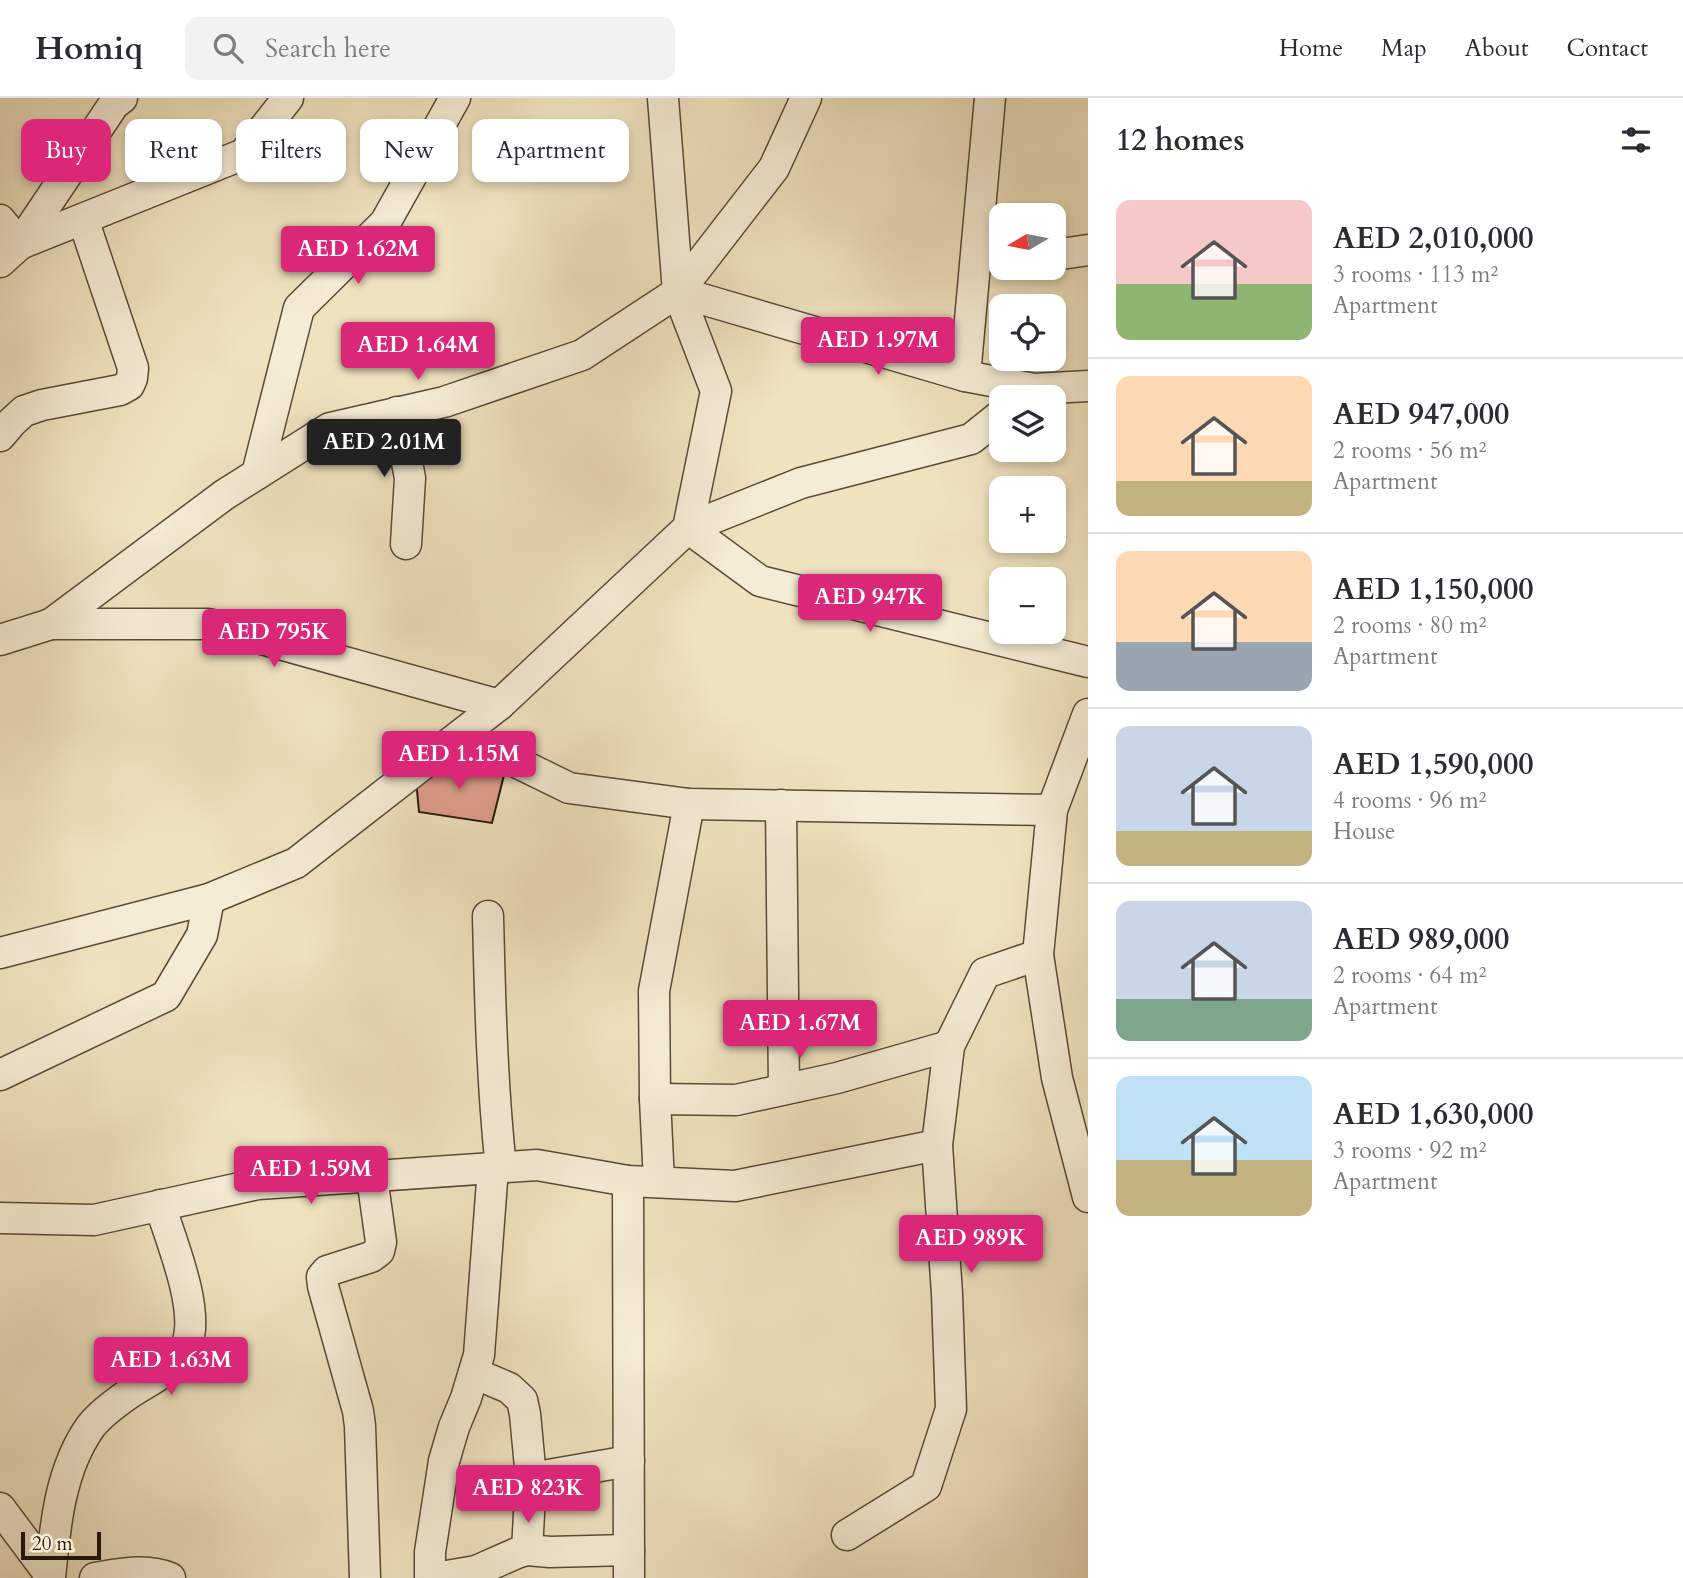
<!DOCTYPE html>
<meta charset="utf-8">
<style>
body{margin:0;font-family:Cardo,serif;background:#f2f2f3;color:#2b2b33;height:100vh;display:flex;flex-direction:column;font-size:26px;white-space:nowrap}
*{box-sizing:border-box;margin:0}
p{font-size:23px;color:#7c7c81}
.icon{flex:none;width:38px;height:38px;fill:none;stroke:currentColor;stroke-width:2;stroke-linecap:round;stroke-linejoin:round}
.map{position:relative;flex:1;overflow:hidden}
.sheet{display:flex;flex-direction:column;background:#fff;width:595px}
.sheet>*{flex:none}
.hud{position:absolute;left:21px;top:21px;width:665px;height:63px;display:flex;gap:14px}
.needle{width:46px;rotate:260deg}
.buttons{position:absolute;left:989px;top:105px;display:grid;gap:14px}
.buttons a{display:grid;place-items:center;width:77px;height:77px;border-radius:14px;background:#fff;box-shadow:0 4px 10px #0003;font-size:35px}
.scale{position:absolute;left:21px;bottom:18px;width:80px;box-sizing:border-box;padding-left:7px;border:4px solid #281808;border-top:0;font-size:19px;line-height:24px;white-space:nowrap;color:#281808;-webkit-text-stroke:5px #f5ecd5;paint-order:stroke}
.price{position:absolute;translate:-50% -60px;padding:0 16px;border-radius:7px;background:#db2777;color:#fff;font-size:23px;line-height:46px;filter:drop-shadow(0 2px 4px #0008)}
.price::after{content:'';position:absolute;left:50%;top:42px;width:21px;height:16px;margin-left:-10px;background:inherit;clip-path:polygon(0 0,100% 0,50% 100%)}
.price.current{background:#222;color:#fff}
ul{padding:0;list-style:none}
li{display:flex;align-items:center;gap:21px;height:175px;padding:0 28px}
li+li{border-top:2px solid #e1e1e2}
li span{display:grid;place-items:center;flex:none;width:196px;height:140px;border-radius:14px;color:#555}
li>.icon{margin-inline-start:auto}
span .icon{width:84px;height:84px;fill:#fffc;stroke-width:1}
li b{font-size:30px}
h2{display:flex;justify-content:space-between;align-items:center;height:84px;padding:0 28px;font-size:30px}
.chip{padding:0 24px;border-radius:14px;background:#fff;box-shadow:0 4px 10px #0003;font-size:24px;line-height:63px}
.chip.current{background:#db2777;color:#fff}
header{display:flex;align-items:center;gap:42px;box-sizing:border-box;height:98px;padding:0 35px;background:#fff;border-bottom:2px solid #e1e1e2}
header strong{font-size:33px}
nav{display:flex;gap:38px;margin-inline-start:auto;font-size:24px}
.search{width:490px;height:63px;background:#f2f2f3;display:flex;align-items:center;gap:18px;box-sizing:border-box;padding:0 24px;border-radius:14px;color:#7c7c81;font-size:26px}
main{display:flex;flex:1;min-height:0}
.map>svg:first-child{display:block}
.building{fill:#df9e8d;stroke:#281808;stroke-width:2}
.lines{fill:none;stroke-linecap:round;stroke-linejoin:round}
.street-casing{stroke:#5a4a36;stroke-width:33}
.street{stroke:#f5ecd5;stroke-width:30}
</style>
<header>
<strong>Homiq</strong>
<div class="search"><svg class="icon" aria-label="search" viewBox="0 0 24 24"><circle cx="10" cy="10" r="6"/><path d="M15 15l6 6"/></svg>Search here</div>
<nav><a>Home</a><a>Map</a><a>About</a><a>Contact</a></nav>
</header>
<main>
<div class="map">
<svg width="1088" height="1480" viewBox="0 0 1088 1480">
<rect width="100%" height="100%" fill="#efe2bf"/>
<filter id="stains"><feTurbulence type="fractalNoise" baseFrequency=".00286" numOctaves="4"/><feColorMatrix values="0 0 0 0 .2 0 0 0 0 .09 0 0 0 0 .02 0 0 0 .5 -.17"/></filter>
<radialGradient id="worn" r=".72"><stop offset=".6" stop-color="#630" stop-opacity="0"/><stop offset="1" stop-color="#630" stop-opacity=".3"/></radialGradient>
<!-- building -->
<polygon class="building" points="435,664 482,668 504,677 492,725 419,714 416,681"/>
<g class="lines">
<!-- street casing -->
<g class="street-casing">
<g id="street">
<polyline points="0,122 20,146 244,56 288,0"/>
<polyline points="1054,157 1088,152"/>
<polyline points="0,164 20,146 114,6 122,0"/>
<polyline points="678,194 965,278 1034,291 1088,288"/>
<polyline points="965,278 990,0"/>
<polyline points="397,314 410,380 406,446"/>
<polyline points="0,338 11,325 24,313 42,307 120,292 129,287 132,280 133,270 83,121"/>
<polyline points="257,376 299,210 385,125 455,0"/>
<polyline points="688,430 760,483 1088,564"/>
<polyline points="688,430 801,385 971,341 1001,317"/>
<polyline points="50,526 208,526 499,607"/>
<polyline points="0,542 51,526 224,397 330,330 444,304 582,257 678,194 774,70 806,0"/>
<polyline points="1088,616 1052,712 1038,857 1057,980 1088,1099"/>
<polyline points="461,637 569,690 689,706 1052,712"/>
<polyline points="781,707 784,991"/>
<path d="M488 818C490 902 492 986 501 1070"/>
<polyline points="0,855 209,801 296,765 499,607 688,430 716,293 678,194 663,0"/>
<polyline points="0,977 166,898 202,837 209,801"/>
<polyline points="655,1001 736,1002 837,980 949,948"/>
<polyline points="628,1083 629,1480"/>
<polyline points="659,1084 655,1001 654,893 689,706"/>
<polyline points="0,1120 94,1122 258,1086 537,1067 628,1083 735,1088 937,1047"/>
<polyline points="474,1275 509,1290 522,1302 525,1316 531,1380 527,1452"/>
<polyline points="531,1380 629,1363"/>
<polyline points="0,1410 50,1477"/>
<polyline points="847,1437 926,1388 951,1311 947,1196 937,1047 949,948 985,875 1038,857"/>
<path d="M50 1480C55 1428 60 1371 91 1328 99 1318 117 1304 127 1297 148 1282 177 1272 187 1246 200 1211 171 1143 160 1107"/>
<path d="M95 1480C119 1476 147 1470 170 1480"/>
<polyline points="365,1480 360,1328 358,1313 323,1188 322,1179 327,1173 371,1159 379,1153 381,1144 372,1079"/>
<polyline points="430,1480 430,1454 444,1363 454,1329 466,1300 479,1257 493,1070"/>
<polyline points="435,1480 476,1473 517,1455 527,1452 550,1454 629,1452"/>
</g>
</g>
<!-- street -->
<use href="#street" class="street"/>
</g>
<rect width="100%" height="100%" filter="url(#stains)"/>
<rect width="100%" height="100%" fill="url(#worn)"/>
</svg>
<div class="buttons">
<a><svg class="needle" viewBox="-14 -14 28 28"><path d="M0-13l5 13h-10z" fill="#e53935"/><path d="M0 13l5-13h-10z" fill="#7c7c81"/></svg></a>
<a><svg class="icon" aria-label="locate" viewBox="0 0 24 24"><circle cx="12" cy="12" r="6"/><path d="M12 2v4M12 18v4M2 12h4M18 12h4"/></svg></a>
<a><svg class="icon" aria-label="layers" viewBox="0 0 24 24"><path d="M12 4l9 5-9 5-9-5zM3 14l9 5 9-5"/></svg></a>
<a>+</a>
<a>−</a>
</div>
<div class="scale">20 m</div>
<b class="price" style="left:358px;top:188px">AED 1.62M</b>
<b class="price" style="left:878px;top:279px">AED 1.97M</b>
<b class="price" style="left:418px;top:284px">AED 1.64M</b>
<b class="price current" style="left:384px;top:381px">AED 2.01M</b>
<b class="price" style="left:870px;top:536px">AED 947K</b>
<b class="price" style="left:274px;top:571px">AED 795K</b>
<b class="price" style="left:459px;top:693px">AED 1.15M</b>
<b class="price" style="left:800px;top:962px">AED 1.67M</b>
<b class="price" style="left:311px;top:1108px">AED 1.59M</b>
<b class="price" style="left:971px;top:1177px">AED 989K</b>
<b class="price" style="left:171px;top:1299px">AED 1.63M</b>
<b class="price" style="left:528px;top:1427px">AED 823K</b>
<div class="hud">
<a class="chip current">Buy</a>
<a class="chip">Rent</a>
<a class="chip">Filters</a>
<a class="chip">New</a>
<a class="chip">Apartment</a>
</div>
</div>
<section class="sheet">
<h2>12 homes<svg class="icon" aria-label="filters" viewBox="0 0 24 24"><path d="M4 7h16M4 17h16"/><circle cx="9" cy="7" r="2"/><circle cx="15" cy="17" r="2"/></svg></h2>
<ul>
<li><span style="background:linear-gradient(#f6c9c9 60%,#8fb573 0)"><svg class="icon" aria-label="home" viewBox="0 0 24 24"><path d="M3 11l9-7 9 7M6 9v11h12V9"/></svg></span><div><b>AED 2,010,000</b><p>3 rooms · 113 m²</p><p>Apartment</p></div></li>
<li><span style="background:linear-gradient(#ffd9b3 75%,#c2b280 0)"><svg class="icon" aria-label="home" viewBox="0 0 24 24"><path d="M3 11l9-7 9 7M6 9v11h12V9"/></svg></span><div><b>AED 947,000</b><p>2 rooms · 56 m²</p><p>Apartment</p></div></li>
<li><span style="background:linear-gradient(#ffd9b3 65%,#9aa5b1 0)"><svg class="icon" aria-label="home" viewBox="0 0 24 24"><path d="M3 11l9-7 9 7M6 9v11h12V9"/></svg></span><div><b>AED 1,150,000</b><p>2 rooms · 80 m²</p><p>Apartment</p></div></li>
<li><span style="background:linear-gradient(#c9d6e8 75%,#c2b280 0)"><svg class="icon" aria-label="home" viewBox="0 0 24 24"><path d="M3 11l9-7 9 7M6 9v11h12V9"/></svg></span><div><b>AED 1,590,000</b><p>4 rooms · 96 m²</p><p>House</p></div></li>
<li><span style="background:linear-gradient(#c9d6e8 70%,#7fa58c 0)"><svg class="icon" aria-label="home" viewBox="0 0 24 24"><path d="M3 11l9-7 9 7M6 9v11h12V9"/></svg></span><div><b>AED 989,000</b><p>2 rooms · 64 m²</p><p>Apartment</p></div></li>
<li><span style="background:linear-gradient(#bfe0f5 60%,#c2b280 0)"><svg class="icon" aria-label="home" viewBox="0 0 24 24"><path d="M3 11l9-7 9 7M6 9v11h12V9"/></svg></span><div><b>AED 1,630,000</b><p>3 rooms · 92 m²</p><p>Apartment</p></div></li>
</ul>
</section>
</main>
